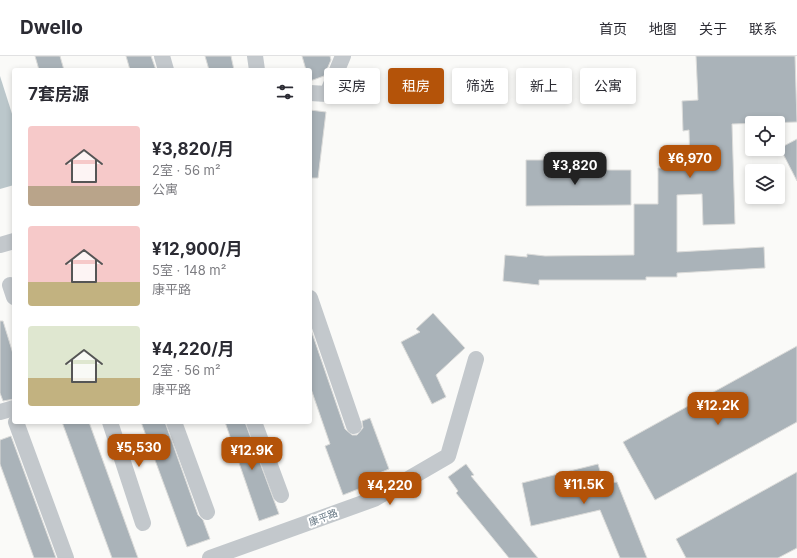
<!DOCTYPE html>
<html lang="zh">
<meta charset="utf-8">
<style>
body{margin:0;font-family:Inter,"Noto Sans SC",sans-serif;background:#f7f7f7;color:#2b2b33;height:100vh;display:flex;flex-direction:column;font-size:15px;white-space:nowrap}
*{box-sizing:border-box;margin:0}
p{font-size:13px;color:#7c7c81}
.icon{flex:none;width:22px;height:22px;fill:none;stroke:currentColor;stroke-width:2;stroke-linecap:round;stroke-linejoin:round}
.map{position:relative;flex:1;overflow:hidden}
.side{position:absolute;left:12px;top:12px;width:300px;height:356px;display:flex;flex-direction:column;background:#fff;border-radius:4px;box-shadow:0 2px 6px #0003}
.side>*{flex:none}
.top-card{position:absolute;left:324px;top:12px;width:380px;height:36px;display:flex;gap:8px}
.tools{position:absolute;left:745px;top:60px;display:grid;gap:8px}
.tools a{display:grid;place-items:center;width:40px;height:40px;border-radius:4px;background:#fff;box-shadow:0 2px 6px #0003;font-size:20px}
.price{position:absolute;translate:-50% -34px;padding:0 9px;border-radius:8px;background:#b45309;color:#fff;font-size:13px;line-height:26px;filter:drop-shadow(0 1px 2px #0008)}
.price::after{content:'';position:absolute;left:50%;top:24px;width:12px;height:9px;margin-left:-6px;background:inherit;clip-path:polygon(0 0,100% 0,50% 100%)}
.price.current{background:#222;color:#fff}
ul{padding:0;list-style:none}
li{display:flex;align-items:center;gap:12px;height:100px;padding:0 16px}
li span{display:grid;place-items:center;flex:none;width:112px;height:80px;border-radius:4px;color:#555}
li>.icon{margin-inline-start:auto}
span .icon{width:48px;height:48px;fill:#fffc;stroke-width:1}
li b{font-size:17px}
h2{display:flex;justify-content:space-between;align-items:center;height:48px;padding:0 16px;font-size:17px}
.tag{padding:0 14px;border-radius:4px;background:#fff;box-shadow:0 2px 6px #0003;font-size:14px;line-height:36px}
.tag.current{background:#b45309;color:#fff}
header{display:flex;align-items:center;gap:24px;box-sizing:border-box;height:56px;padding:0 20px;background:#fff;border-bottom:1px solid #e1e1e2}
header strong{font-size:19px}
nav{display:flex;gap:22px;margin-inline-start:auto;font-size:14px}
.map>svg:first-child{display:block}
.water{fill:#bbc7cb}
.building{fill:#aab3b9;stroke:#dcdcda}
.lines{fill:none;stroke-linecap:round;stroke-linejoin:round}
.street{stroke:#c3c8cc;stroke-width:16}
.labels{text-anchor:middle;stroke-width:4;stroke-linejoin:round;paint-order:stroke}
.street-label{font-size:10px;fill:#657683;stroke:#fff}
</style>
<header>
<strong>Dwello</strong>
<nav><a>首页</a><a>地图</a><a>关于</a><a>联系</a></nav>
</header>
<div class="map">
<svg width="797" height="502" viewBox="0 0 797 502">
<rect width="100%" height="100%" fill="#fafaf8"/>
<!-- water -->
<polygon class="water" points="0,20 14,64 14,129 0,133"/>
<!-- building -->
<g class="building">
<polygon points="35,0 60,0 64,14 39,14"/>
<polygon points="126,0 151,0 156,14 130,14"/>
<polygon points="205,0 231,0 234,14 209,14"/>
<polygon points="302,0 330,0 331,4 324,20 310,25 310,14 306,14"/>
<polygon points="696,0 795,0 797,66 732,68 735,168 703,169 702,138 677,139 677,196 764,191 765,212 677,217 677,221 646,221 646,224 539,224 539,229 503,225 505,199 527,201 527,198 545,200 634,199 634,148 658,148 658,112 690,112 689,74 683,75 682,45 698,44"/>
<polygon points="310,54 326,56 318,122 310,122"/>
<polygon points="797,83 797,125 780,92"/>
<polygon points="526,104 565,104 565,114 631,114 631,149 526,150"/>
<polygon points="433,257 465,292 436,319 446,341 432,348 401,286 420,276 416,273"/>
<polygon points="0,265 3,265 14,301 14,343 3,345 0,337"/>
<polygon points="310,271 345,373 352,379 357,379 363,372 362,365 370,362 389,413 372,420 374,427 343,439 325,390 330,388 310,330"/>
<polygon points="797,290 797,366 655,444 623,386"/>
<polygon points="62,366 89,366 138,502 112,502"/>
<polygon points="141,366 165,366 198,459 203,464 210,483 187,491"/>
<polygon points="225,366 245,366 279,458 259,465"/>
<polygon points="11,380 56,502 34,502 0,408 0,384"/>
<polygon points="466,408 474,419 471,420 538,502 509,502 456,437 458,435 448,421"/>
<polygon points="598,408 604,429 617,426 647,502 620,502 600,454 531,470 522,427"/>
<polygon points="797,416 797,492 778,502 686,502 676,483"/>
</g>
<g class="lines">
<!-- street -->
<g class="street">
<polyline points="162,0 166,14"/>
<polyline points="255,0 257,14"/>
<polyline points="310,37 327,38 343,0"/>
<polyline points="0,189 14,185"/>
<polyline points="10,229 14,241"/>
<polyline points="310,242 354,370"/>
<polyline points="0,356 14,352"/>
<polyline points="16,366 66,502"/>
<polyline points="110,366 143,467"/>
<polyline points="174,366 207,456"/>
<polyline points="254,366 281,439"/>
<polyline points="210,502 374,443 448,400 476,303"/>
</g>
</g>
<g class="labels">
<!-- street labels -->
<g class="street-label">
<text transform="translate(323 461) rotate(-20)" y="4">康平路</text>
</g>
</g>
</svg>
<div class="tools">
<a><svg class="icon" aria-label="locate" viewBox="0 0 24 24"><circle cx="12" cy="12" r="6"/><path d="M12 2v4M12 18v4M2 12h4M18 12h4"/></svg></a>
<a><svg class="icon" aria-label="layers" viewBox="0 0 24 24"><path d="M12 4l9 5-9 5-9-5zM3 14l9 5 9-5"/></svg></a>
</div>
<b class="price" style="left:690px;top:123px">¥6,970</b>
<b class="price current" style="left:575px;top:130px">¥3,820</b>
<b class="price" style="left:718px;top:370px">¥12.2K</b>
<b class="price" style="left:139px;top:412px">¥5,530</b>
<b class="price" style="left:252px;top:415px">¥12.9K</b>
<b class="price" style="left:584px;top:449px">¥11.5K</b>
<b class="price" style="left:390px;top:450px">¥4,220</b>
<div class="top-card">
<a class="tag">买房</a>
<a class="tag current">租房</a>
<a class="tag">筛选</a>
<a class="tag">新上</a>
<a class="tag">公寓</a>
</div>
<section class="side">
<h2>7套房源<svg class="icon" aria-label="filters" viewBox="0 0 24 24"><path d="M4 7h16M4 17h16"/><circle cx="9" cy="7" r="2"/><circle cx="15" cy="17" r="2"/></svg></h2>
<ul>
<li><span style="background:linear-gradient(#f6c9c9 75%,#b9a48a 0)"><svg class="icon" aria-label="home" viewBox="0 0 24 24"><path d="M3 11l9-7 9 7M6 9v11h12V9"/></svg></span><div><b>¥3,820/月</b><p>2室 · 56 m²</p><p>公寓</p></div></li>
<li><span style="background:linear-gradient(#f6c9c9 70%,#c2b280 0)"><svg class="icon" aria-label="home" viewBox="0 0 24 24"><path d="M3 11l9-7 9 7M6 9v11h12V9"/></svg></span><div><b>¥12,900/月</b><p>5室 · 148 m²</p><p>康平路</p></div></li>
<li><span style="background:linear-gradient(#dfe7d0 65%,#c2b280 0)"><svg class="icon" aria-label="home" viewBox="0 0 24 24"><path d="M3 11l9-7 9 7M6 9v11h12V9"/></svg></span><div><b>¥4,220/月</b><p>2室 · 56 m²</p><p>康平路</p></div></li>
</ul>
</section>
</div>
